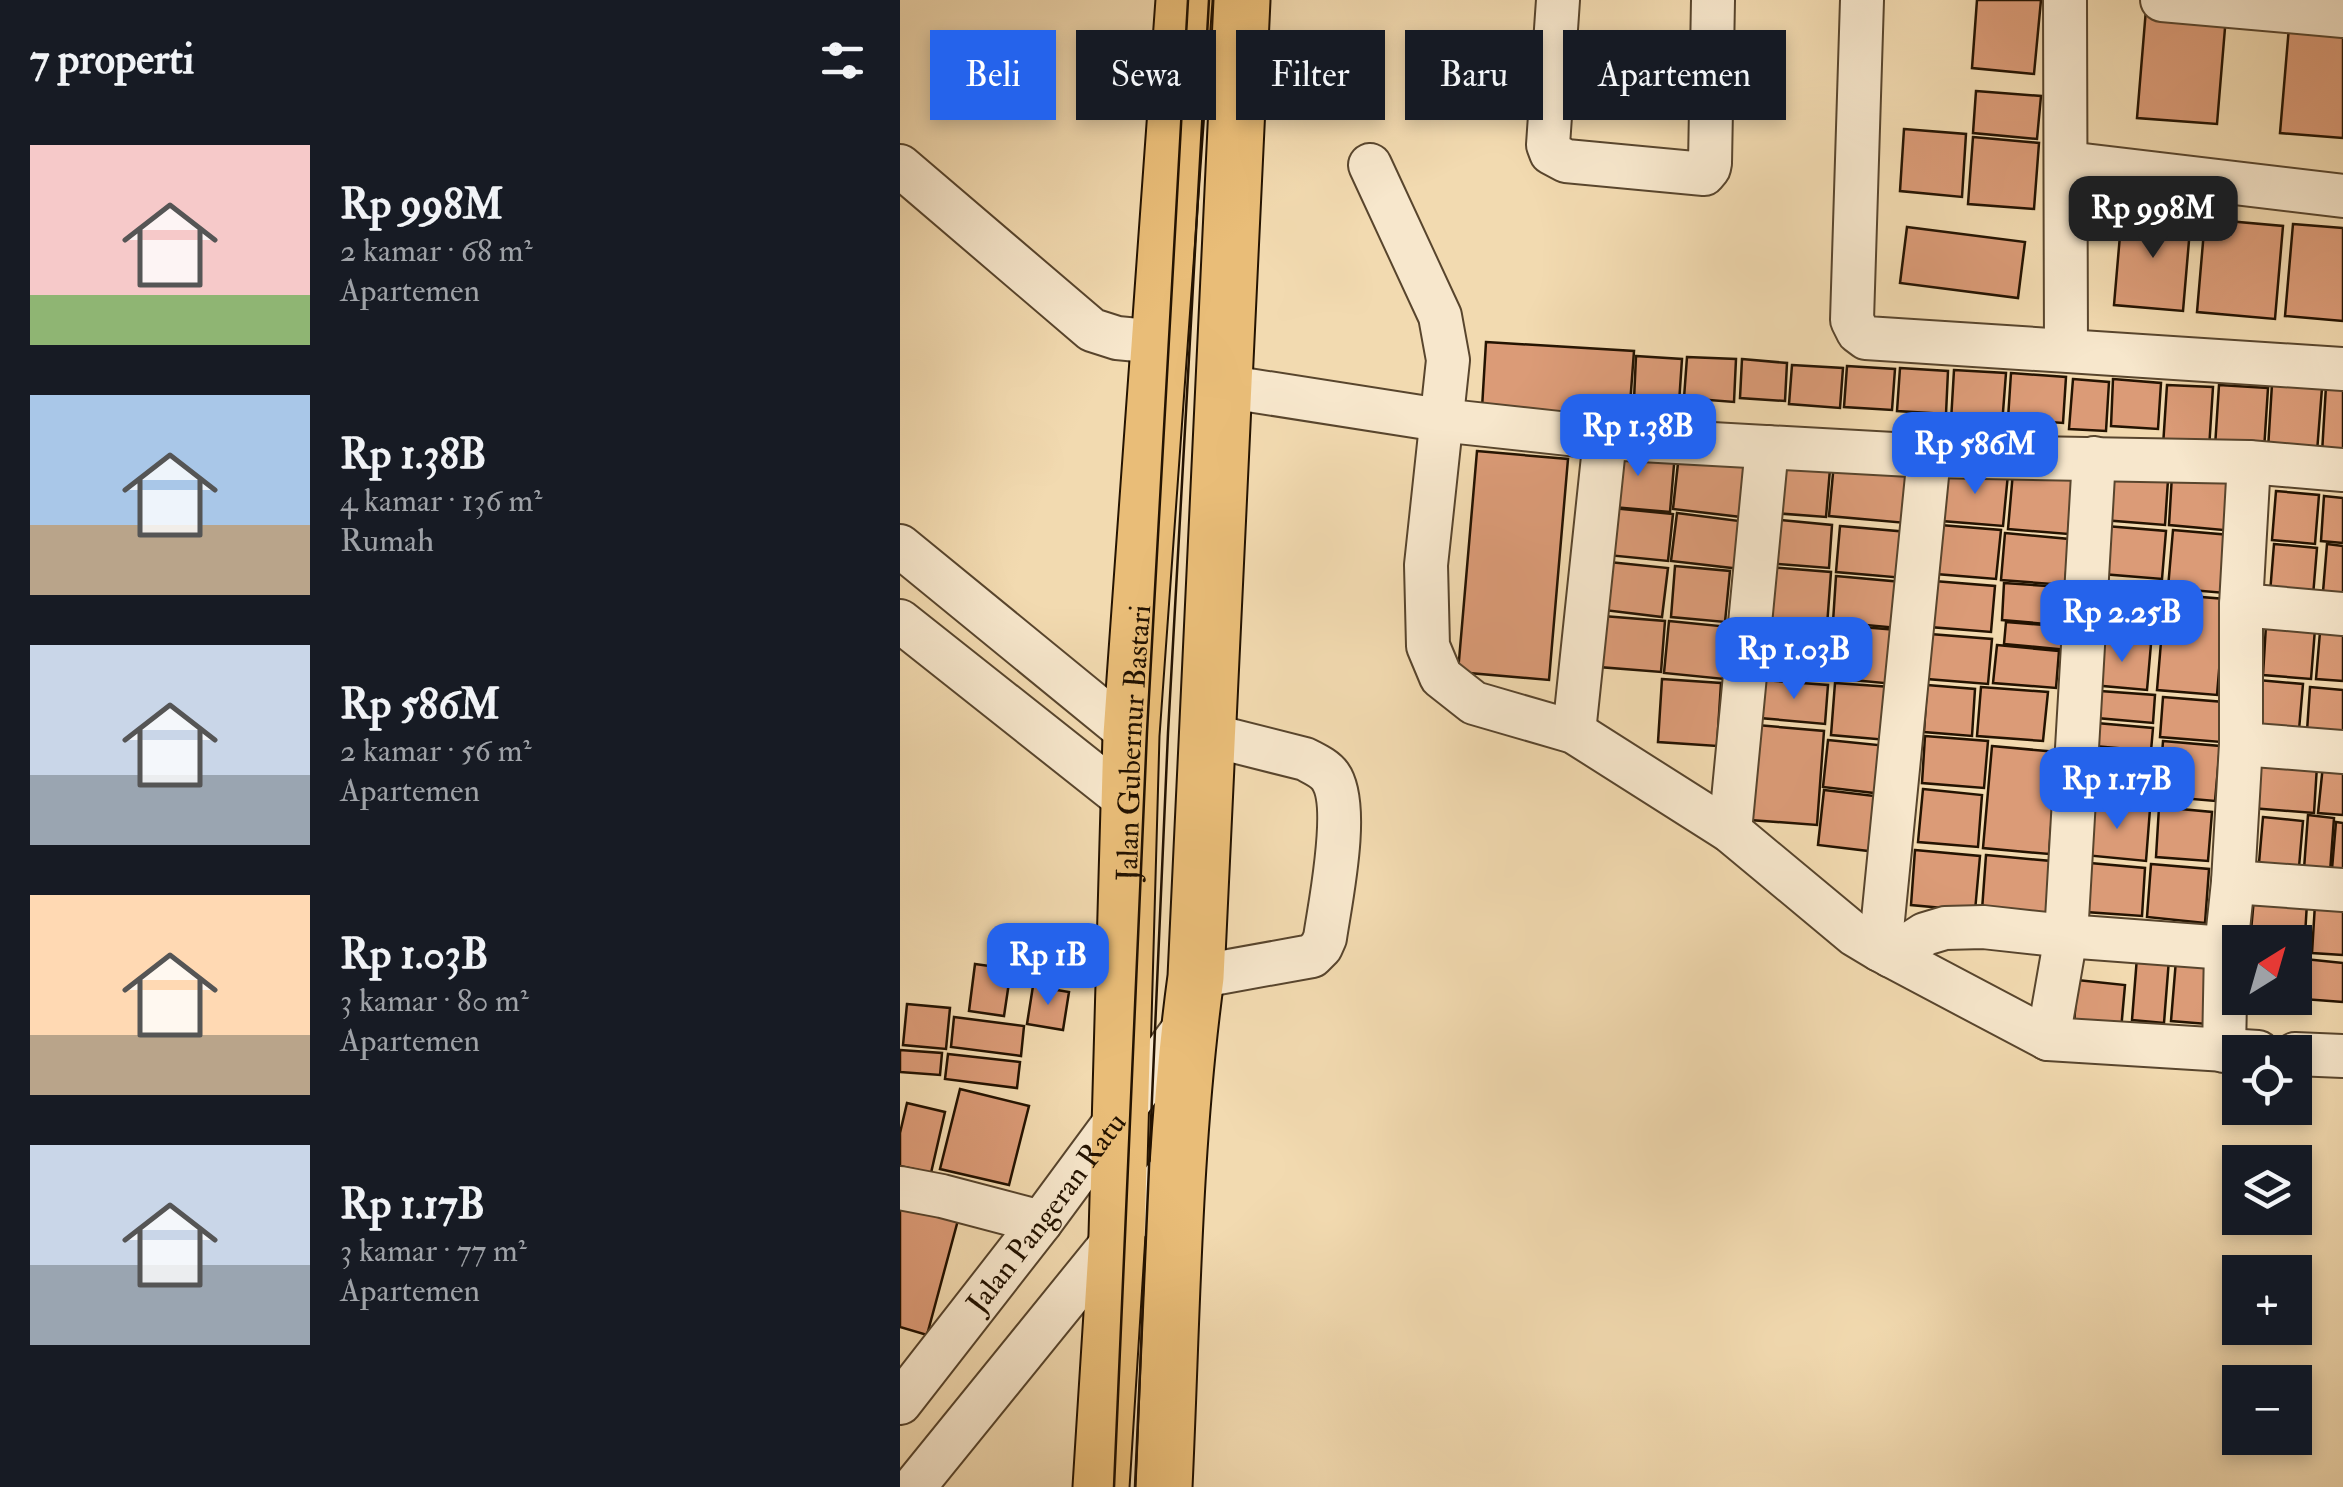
<!DOCTYPE html>
<html lang="id">
<meta charset="utf-8">
<style>
body{margin:0;font-family:"IM FELL Double Pica",serif;background:#242831;color:#f1f3f6;height:100vh;display:flex;flex-direction:column;font-size:38px;white-space:nowrap}
*{box-sizing:border-box;margin:0}
p{font-size:32px;color:#9ea1a6}
.icon{flex:none;width:55px;height:55px;fill:none;stroke:currentColor;stroke-width:2;stroke-linecap:round;stroke-linejoin:round}
.map{position:relative;flex:1;overflow:hidden}
.drawer{display:flex;flex-direction:column;background:#171b24;width:900px}
.drawer>*{flex:none}
.banner{position:absolute;left:30px;top:30px;width:950px;height:90px;display:flex;gap:20px}
.needle{width:65px;rotate:37deg}
.buttons{position:absolute;left:1322px;top:925px;display:grid;gap:20px}
.buttons a{display:grid;place-items:center;width:90px;height:90px;border-radius:0px;background:#171b24;box-shadow:0 5px 15px #0003;font-size:50px}
.price{position:absolute;translate:-50% -85px;padding:0 22px;border-radius:20px;background:#2563eb;color:#fff;font-size:32px;line-height:65px;filter:drop-shadow(0 2px 5px #0008)}
.price::after{content:'';position:absolute;left:50%;top:60px;width:30px;height:22px;margin-left:-15px;background:inherit;clip-path:polygon(0 0,100% 0,50% 100%)}
.price.selected{background:#222;color:#fff}
ul{padding:0;list-style:none}
li{display:flex;align-items:center;gap:30px;height:250px;padding:0 30px}
li span{display:grid;place-items:center;flex:none;width:280px;height:200px;border-radius:0px;color:#555}
li>.icon{margin-inline-start:auto}
span .icon{width:120px;height:120px;fill:#fffc;stroke-width:1}
li b{font-size:42px}
h2{display:flex;justify-content:space-between;align-items:center;height:120px;padding:0 30px;font-size:42px}
.tag{padding:0 35px;border-radius:0px;background:#171b24;box-shadow:0 5px 15px #0003;font-size:35px;line-height:90px}
.tag.selected{background:#2563eb;color:#fff}
main{display:flex;flex:1;min-height:0}
.map>svg:first-child{display:block}
.building{fill:#db9b77;stroke:#241301;stroke-width:2.5}
.lines{fill:none;stroke-linecap:round;stroke-linejoin:round}
.minor-casing{stroke:#58452d;stroke-width:46}
.highway-casing{stroke:#241301;stroke-width:59}
.minor{stroke:#f7e7cc;stroke-width:42}
.highway{stroke:#e9bd78;stroke-width:55}
.tram{stroke:#241301;stroke-width:2.5}
.labels{text-anchor:middle;stroke-width:10;stroke-linejoin:round;paint-order:stroke}
.street-label{font-size:30px;fill:#241301;stroke:#f7e7cc}
</style>
<main>
<section class="drawer">
<h2>7 properti<svg class="icon" aria-label="filters" viewBox="0 0 24 24"><path d="M4 7h16M4 17h16"/><circle cx="9" cy="7" r="2"/><circle cx="15" cy="17" r="2"/></svg></h2>
<ul>
<li><span style="background:linear-gradient(#f6c9c9 75%,#8fb573 0)"><svg class="icon" aria-label="home" viewBox="0 0 24 24"><path d="M3 11l9-7 9 7M6 9v11h12V9"/></svg></span><div><b>Rp 998M</b><p>2 kamar · 68 m²</p><p>Apartemen</p></div></li>
<li><span style="background:linear-gradient(#a9c7e8 65%,#b9a48a 0)"><svg class="icon" aria-label="home" viewBox="0 0 24 24"><path d="M3 11l9-7 9 7M6 9v11h12V9"/></svg></span><div><b>Rp 1.38B</b><p>4 kamar · 136 m²</p><p>Rumah</p></div></li>
<li><span style="background:linear-gradient(#c9d6e8 65%,#9aa5b1 0)"><svg class="icon" aria-label="home" viewBox="0 0 24 24"><path d="M3 11l9-7 9 7M6 9v11h12V9"/></svg></span><div><b>Rp 586M</b><p>2 kamar · 56 m²</p><p>Apartemen</p></div></li>
<li><span style="background:linear-gradient(#ffd9b3 70%,#b9a48a 0)"><svg class="icon" aria-label="home" viewBox="0 0 24 24"><path d="M3 11l9-7 9 7M6 9v11h12V9"/></svg></span><div><b>Rp 1.03B</b><p>3 kamar · 80 m²</p><p>Apartemen</p></div></li>
<li><span style="background:linear-gradient(#c9d6e8 60%,#9aa5b1 0)"><svg class="icon" aria-label="home" viewBox="0 0 24 24"><path d="M3 11l9-7 9 7M6 9v11h12V9"/></svg></span><div><b>Rp 1.17B</b><p>3 kamar · 77 m²</p><p>Apartemen</p></div></li>
</ul>
</section>
<div class="map">
<svg width="1443" height="1487" viewBox="0 0 1443 1487">
<rect width="100%" height="100%" fill="#f2dab0"/>
<filter id="stains"><feTurbulence type="fractalNoise" baseFrequency=".002" numOctaves="4"/><feColorMatrix values="0 0 0 0 .2 0 0 0 0 .09 0 0 0 0 .02 0 0 0 .5 -.17"/></filter>
<radialGradient id="worn" r=".72"><stop offset=".6" stop-color="#630" stop-opacity="0"/><stop offset="1" stop-color="#630" stop-opacity=".3"/></radialGradient>
<!-- building -->
<g class="building">
<polygon points="1077,0 1141,0 1134,74 1072,68"/>
<polygon points="1246,9 1326,16 1317,124 1237,118"/>
<polygon points="1390,15 1443,19 1443,138 1380,133"/>
<polygon points="1076,91 1141,96 1137,139 1073,133"/>
<polygon points="1004,129 1066,134 1062,197 1000,191"/>
<polygon points="1073,137 1139,143 1134,209 1068,204"/>
<polygon points="1222,212 1291,217 1283,311 1214,305"/>
<polygon points="1305,219 1383,226 1375,319 1297,312"/>
<polygon points="1393,224 1443,228 1443,321 1385,316"/>
<polygon points="1007,227 1125,242 1118,298 1000,283"/>
<polygon points="586,342 734,351 729,418 582,408"/>
<polygon points="736,356 782,359 779,403 734,400"/>
<polygon points="787,357 836,359 834,402 784,398"/>
<polygon points="842,359 887,363 885,401 840,398"/>
<polygon points="892,365 943,368 940,408 889,404"/>
<polygon points="947,366 995,369 992,410 944,407"/>
<polygon points="1000,368 1048,371 1046,414 997,411"/>
<polygon points="1054,370 1106,373 1102,425 1051,421"/>
<polygon points="1111,373 1166,377 1163,423 1108,419"/>
<polygon points="1173,379 1209,382 1206,431 1169,429"/>
<polygon points="1213,379 1261,383 1258,429 1211,426"/>
<polygon points="1372,384 1422,388 1417,452 1368,449"/>
<polygon points="1267,385 1313,387 1309,449 1263,446"/>
<polygon points="1319,385 1368,388 1364,450 1315,447"/>
<polygon points="1426,386 1443,388 1443,455 1422,453"/>
<polygon points="706,447 775,453 770,512 701,506"/>
<polygon points="577,451 668,459 649,680 558,672"/>
<polygon points="779,454 846,462 841,517 773,509"/>
<polygon points="934,463 1010,469 1006,523 929,516"/>
<polygon points="877,465 930,469 926,517 873,513"/>
<polygon points="1046,469 1108,474 1103,526 1042,521"/>
<polygon points="1113,472 1173,477 1168,534 1108,529"/>
<polygon points="1207,474 1268,480 1265,525 1203,520"/>
<polygon points="1272,475 1338,480 1334,531 1269,525"/>
<polygon points="1376,491 1419,495 1415,544 1372,540"/>
<polygon points="1424,496 1443,498 1443,543 1421,541"/>
<polygon points="712,508 773,514 768,561 707,555"/>
<polygon points="777,513 847,522 841,569 771,561"/>
<polygon points="870,519 932,525 929,568 866,563"/>
<polygon points="1028,524 1101,530 1096,579 1024,573"/>
<polygon points="940,526 1008,532 1004,578 936,572"/>
<polygon points="1206,526 1266,531 1262,579 1202,574"/>
<polygon points="1273,530 1330,535 1325,593 1268,588"/>
<polygon points="1105,533 1169,539 1165,585 1101,580"/>
<polygon points="1374,544 1417,548 1413,596 1370,593"/>
<polygon points="1427,544 1443,546 1443,594 1423,592"/>
<polygon points="709,562 768,568 762,617 704,610"/>
<polygon points="775,566 830,571 825,622 771,617"/>
<polygon points="868,567 931,572 927,626 864,620"/>
<polygon points="936,576 1002,582 998,628 933,622"/>
<polygon points="1034,581 1095,586 1091,632 1030,627"/>
<polygon points="1104,583 1162,587 1158,625 1102,620"/>
<polygon points="1197,583 1248,587 1244,639 1192,635"/>
<polygon points="1265,594 1325,599 1317,695 1257,690"/>
<polygon points="703,616 765,621 761,672 699,667"/>
<polygon points="769,621 830,627 824,679 764,673"/>
<polygon points="1106,622 1170,627 1168,650 1104,644"/>
<polygon points="868,624 932,630 927,678 865,673"/>
<polygon points="936,625 998,630 994,684 932,678"/>
<polygon points="1366,625 1415,629 1411,679 1363,675"/>
<polygon points="1420,632 1443,634 1443,681 1416,679"/>
<polygon points="1030,634 1092,639 1088,684 1027,679"/>
<polygon points="1196,640 1251,644 1247,690 1192,685"/>
<polygon points="1097,645 1159,651 1156,688 1093,683"/>
<polygon points="762,679 821,683 817,746 758,742"/>
<polygon points="863,680 928,685 925,724 860,718"/>
<polygon points="1358,680 1403,684 1399,730 1355,727"/>
<polygon points="935,683 991,687 987,740 931,735"/>
<polygon points="1027,685 1075,689 1072,736 1024,732"/>
<polygon points="1081,687 1148,692 1143,741 1077,736"/>
<polygon points="1410,687 1443,690 1443,735 1407,731"/>
<polygon points="1200,691 1255,695 1253,723 1197,718"/>
<polygon points="1263,697 1324,702 1321,742 1260,737"/>
<polygon points="1185,722 1253,728 1251,751 1182,745"/>
<polygon points="857,725 924,731 917,825 850,820"/>
<polygon points="1025,736 1088,741 1084,788 1022,783"/>
<polygon points="928,740 988,746 983,794 923,787"/>
<polygon points="1263,741 1320,746 1315,801 1259,796"/>
<polygon points="1092,746 1157,752 1149,854 1083,848"/>
<polygon points="1188,754 1256,759 1252,806 1185,800"/>
<polygon points="1354,761 1417,766 1414,813 1351,808"/>
<polygon points="1423,765 1443,766 1443,815 1418,813"/>
<polygon points="1023,789 1082,795 1078,847 1018,842"/>
<polygon points="924,790 983,797 977,852 918,845"/>
<polygon points="1189,804 1250,809 1246,861 1184,855"/>
<polygon points="1259,807 1312,812 1308,861 1256,857"/>
<polygon points="1408,815 1434,818 1430,872 1404,869"/>
<polygon points="1363,817 1403,821 1399,867 1359,863"/>
<polygon points="1436,822 1443,823 1443,870 1432,869"/>
<polygon points="1015,850 1080,856 1075,911 1011,905"/>
<polygon points="1086,855 1151,861 1147,916 1082,910"/>
<polygon points="1190,863 1245,868 1242,916 1186,912"/>
<polygon points="1251,864 1309,869 1305,923 1247,917"/>
<polygon points="1354,898 1407,903 1404,952 1395,952 1395,942 1350,942"/>
<polygon points="1415,904 1443,907 1443,955 1412,953"/>
<polygon points="1237,957 1269,959 1264,1023 1232,1020"/>
<polygon points="1395,958 1443,963 1443,1002 1390,998 1395,998"/>
<polygon points="1276,960 1312,963 1307,1024 1271,1021"/>
<polygon points="75,964 111,969 104,1016 69,1011"/>
<polygon points="1177,980 1225,985 1221,1030 1174,1026"/>
<polygon points="133,986 169,992 163,1030 127,1024"/>
<polygon points="7,1004 50,1008 46,1049 3,1045"/>
<polygon points="54,1017 124,1026 121,1056 51,1047"/>
<polygon points="0,1050 42,1053 40,1075 0,1072"/>
<polygon points="48,1054 120,1062 117,1088 45,1079"/>
<polygon points="60,1089 129,1106 109,1185 40,1169"/>
<polygon points="7,1103 45,1112 31,1173 0,1166 0,1133"/>
<polygon points="0,1208 61,1209 27,1335 0,1327"/>
</g>
<g class="lines">
<!-- minor casing -->
<g class="minor-casing">
<g id="minor">
<polyline points="658,0 648,145 651,153 666,161 804,174 809,168 810,163 813,0"/>
<polyline points="962,0 952,320 958,332 966,338 1443,369"/>
<polyline points="1165,0 1166,350"/>
<polyline points="1262,0 1443,16"/>
<polyline points="1167,163 1443,196"/>
<polyline points="470,165 540,316 548,360 526,565 528,646 541,677 574,703 674,732 830,831 955,935 980,950 1148,1039 1358,1052"/>
<polyline points="0,166 192,330 217,338 259,342"/>
<polyline points="323,386 540,420 705,438 1029,456 1349,462 1443,470"/>
<polyline points="0,546 231,735"/>
<polyline points="1341,605 1443,614"/>
<polyline points="0,621 231,804"/>
<polyline points="674,732 705,438"/>
<polyline points="1341,744 1443,752"/>
<polyline points="830,831 867,447"/>
<polyline points="1333,882 1443,890"/>
<polyline points="980,950 1029,456"/>
<polyline points="991,956 1025,934 1045,928 1083,927 1166,936 1326,948"/>
<path d="M296 977 412 956 421 947 425 938C430 903 451 805 430 776 424 768 414 764 405 759L306 734"/>
<polyline points="1148,1039 1166,936 1194,458"/>
<polyline points="1324,1051 1326,948 1333,882 1341,744 1341,605 1349,462"/>
<polyline points="1395,1054 1443,1056"/>
<polyline points="0,1188 42,1196 141,1222"/>
<path id="s1" d="M0 1403 141 1222 290 1020"/>
<polyline points="14,1487 280,1159"/>
</g>
</g>
<!-- highway casing -->
<g class="highway-casing">
<g id="highway">
<path id="s2" d="M201 1487 217 1235 231 735 284 0"/>
<path d="M264 1487C272 1317 273 1145 296 977L342 0"/>
</g>
</g>
<!-- minor -->
<use href="#minor" class="minor"/>
<!-- highway -->
<use href="#highway" class="highway"/>
<!-- tram -->
<g class="tram">
<polyline points="214,1487 247,732 288,0"/>
<polyline points="235,1487 268,733 309,0"/>
</g>
</g>
<g class="labels">
<!-- street labels -->
<g class="street-label">
<text dy="10" stroke="none"><textPath href="#s2" startOffset="745">Jalan Gubernur Bastari</textPath></text>
<text dy="10" stroke="none"><textPath href="#s1" startOffset="240">Jalan Pangeran Ratu</textPath></text>
</g>
</g>
<rect width="100%" height="100%" filter="url(#stains)"/>
<rect width="100%" height="100%" fill="url(#worn)"/>
</svg>
<div class="buttons">
<a><svg class="needle" viewBox="-14 -14 28 28"><path d="M0-13l5 13h-10z" fill="#e53935"/><path d="M0 13l5-13h-10z" fill="#9ea1a6"/></svg></a>
<a><svg class="icon" aria-label="locate" viewBox="0 0 24 24"><circle cx="12" cy="12" r="6"/><path d="M12 2v4M12 18v4M2 12h4M18 12h4"/></svg></a>
<a><svg class="icon" aria-label="layers" viewBox="0 0 24 24"><path d="M12 4l9 5-9 5-9-5zM3 14l9 5 9-5"/></svg></a>
<a>+</a>
<a>−</a>
</div>
<b class="price selected" style="left:1253px;top:261px">Rp 998M</b>
<b class="price" style="left:738px;top:479px">Rp 1.38B</b>
<b class="price" style="left:1075px;top:497px">Rp 586M</b>
<b class="price" style="left:1222px;top:665px">Rp 2.25B</b>
<b class="price" style="left:894px;top:702px">Rp 1.03B</b>
<b class="price" style="left:1217px;top:832px">Rp 1.17B</b>
<b class="price" style="left:148px;top:1008px">Rp 1B</b>
<div class="banner">
<a class="tag selected">Beli</a>
<a class="tag">Sewa</a>
<a class="tag">Filter</a>
<a class="tag">Baru</a>
<a class="tag">Apartemen</a>
</div>
</div>
</main>
